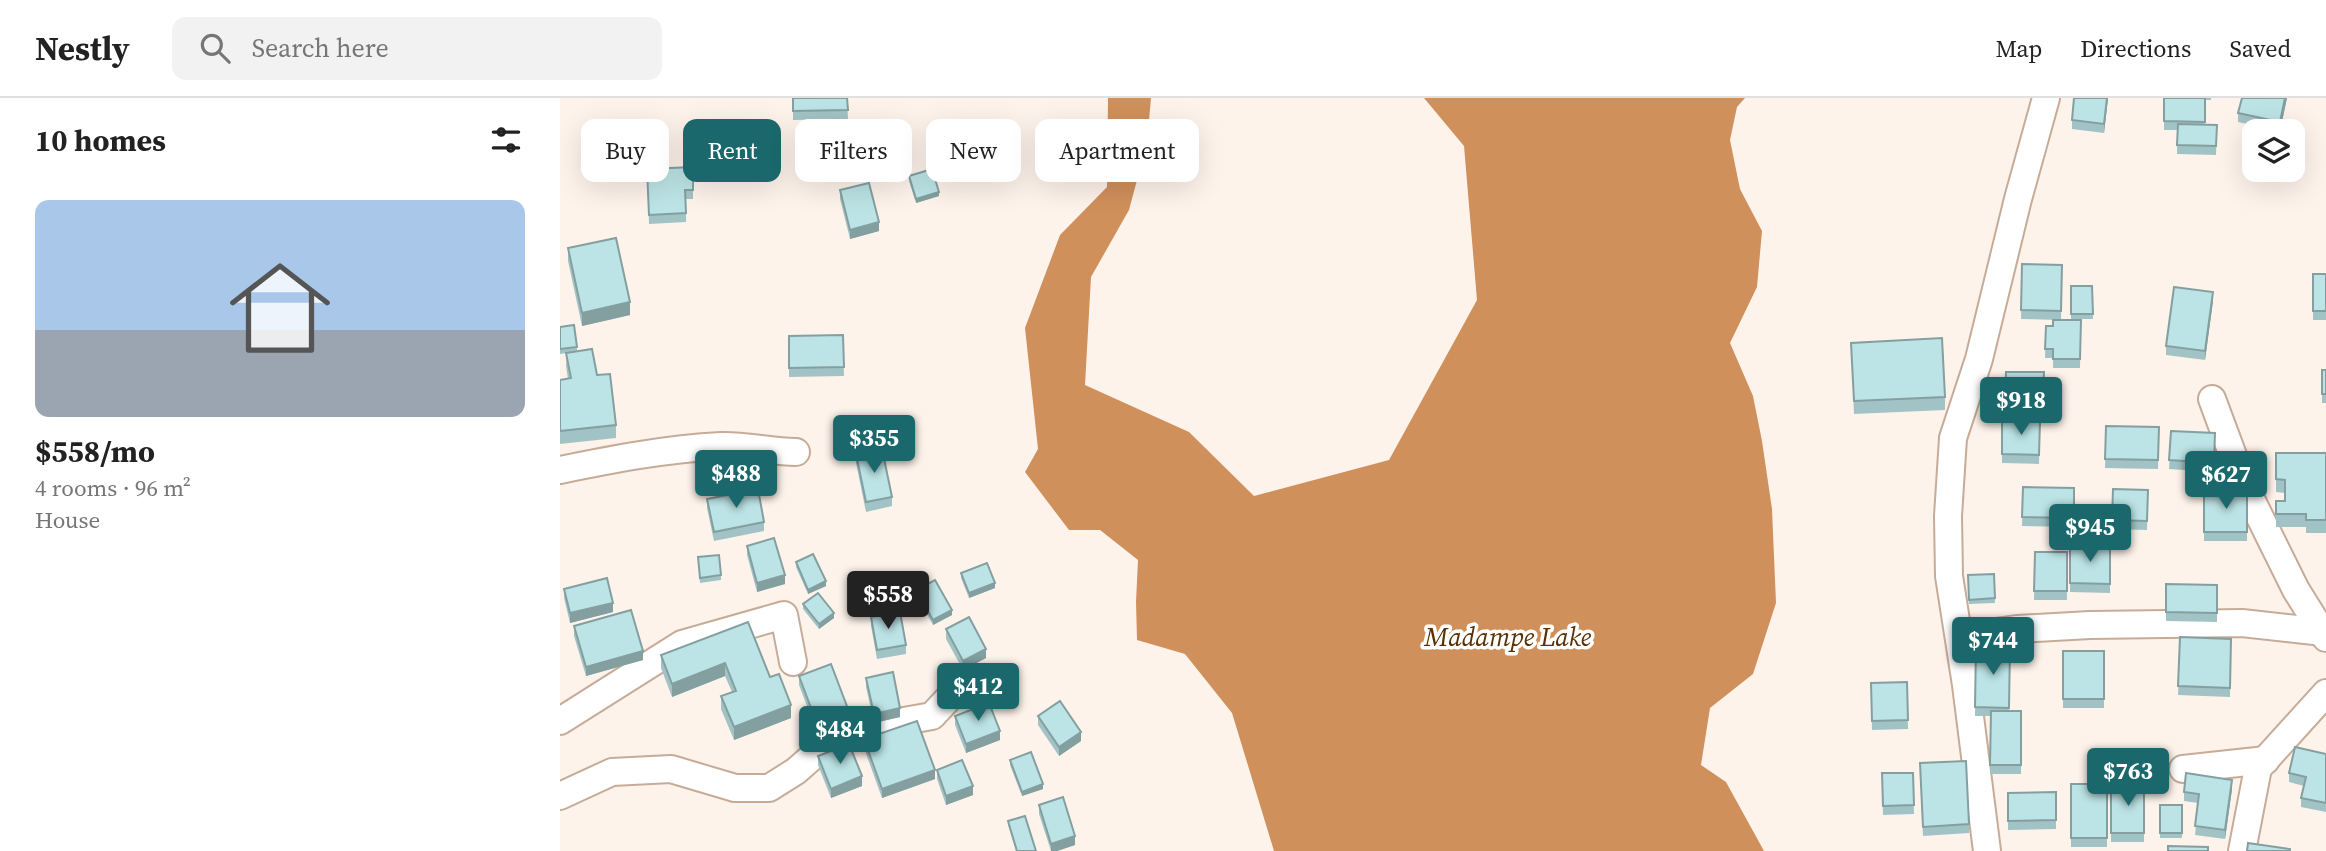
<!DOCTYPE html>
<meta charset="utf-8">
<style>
body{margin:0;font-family:"Source Serif 4",serif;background:#f2f2f2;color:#222;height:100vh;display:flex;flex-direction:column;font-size:26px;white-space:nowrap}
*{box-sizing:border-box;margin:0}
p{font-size:23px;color:#767676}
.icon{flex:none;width:38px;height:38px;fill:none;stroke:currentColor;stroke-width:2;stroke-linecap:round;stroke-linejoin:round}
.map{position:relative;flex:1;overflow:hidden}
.details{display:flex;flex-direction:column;background:#fff;width:560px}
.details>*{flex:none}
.banner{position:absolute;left:21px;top:21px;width:665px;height:63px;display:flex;gap:14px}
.tools{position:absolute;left:1682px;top:21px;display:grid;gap:14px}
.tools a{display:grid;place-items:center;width:63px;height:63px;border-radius:14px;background:#fff;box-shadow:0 7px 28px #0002;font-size:35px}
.price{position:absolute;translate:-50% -60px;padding:0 16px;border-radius:7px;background:#1a686b;color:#fff;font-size:23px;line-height:46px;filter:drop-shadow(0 2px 4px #0008)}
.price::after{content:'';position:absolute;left:50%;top:42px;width:21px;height:16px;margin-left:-10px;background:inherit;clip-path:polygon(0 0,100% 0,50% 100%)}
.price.current{background:#222;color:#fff}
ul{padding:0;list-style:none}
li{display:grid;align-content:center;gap:14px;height:371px;padding:0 35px}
li span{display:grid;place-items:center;height:217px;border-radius:14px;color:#555}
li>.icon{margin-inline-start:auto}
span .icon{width:126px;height:126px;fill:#fffc;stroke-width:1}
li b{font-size:30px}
h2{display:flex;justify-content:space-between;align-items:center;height:84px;padding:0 35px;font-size:30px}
.pill{padding:0 24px;border-radius:14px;background:#fff;box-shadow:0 7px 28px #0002;font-size:24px;line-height:63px}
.pill.current{background:#1a686b;color:#fff}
header{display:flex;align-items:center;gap:42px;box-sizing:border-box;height:98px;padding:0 35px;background:#fff;border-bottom:2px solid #e0e0e0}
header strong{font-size:33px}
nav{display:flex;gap:38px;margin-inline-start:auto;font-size:24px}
.search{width:490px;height:63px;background:#f2f2f2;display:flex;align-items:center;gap:18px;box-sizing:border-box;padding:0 24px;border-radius:14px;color:#767676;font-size:26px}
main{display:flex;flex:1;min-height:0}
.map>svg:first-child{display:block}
.water{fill:#d0905c}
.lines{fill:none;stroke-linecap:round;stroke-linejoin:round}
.minor-casing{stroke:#c6ac98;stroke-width:30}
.minor{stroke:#fff;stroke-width:26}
.wall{fill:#a2c3c5}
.shaded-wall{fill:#849fa0}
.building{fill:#bce3e5;stroke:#849fa0;stroke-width:2}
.labels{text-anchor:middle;stroke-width:7;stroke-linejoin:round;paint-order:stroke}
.water-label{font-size:26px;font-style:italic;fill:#592f04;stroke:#fff}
</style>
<header>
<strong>Nestly</strong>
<div class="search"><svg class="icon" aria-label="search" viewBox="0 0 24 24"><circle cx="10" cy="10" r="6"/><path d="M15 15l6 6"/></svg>Search here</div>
<nav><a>Map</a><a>Directions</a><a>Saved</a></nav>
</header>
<main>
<section class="details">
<h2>10 homes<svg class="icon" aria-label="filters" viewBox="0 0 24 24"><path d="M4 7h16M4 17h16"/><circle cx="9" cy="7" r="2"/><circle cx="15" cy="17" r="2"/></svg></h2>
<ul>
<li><span style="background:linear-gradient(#a9c7e8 60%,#9aa5b1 0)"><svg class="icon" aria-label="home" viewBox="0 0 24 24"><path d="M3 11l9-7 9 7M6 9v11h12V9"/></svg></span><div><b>$558/mo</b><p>4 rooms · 96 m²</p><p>House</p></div></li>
</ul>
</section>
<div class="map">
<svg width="1766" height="753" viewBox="0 0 1766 753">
<rect width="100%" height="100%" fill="#fef3eb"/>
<!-- water -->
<polygon class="water" points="548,0 591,0 587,45 569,112 531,179 525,287 629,334 694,398 829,362 917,202 904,48 864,0 1185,0 1177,9 1170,42 1180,91 1202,133 1197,189 1170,245 1193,298 1202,343 1212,411 1216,505 1193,576 1150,610 1141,667 1166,684 1204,753 714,753 672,615 625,556 577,542 576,504 578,462 540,432 509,432 465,374 478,351 465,230 500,137 547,89"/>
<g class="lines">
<!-- minor casing -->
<g class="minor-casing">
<g id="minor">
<polyline points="1652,301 1684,387 1736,492 1766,540"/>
<path d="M0 372C53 361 106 351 161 348 185 347 211 354 236 354"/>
<polyline points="1399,539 1457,531 1530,527 1682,525 1763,534"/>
<polyline points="0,623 122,546 224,517 233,564"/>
<polyline points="1623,671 1706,662"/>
<polyline points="0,698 52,674 111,671 175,690 209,690 236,673 270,643 327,626 372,618 401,587"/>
<polyline points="1427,753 1406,587 1389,478 1388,418 1393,340 1419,261 1458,101 1486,0"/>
<polyline points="1682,753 1698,670 1766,595"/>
</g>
</g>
<!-- minor -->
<use href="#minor" class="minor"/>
</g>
<!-- wall -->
<g class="wall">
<polygon points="233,0 287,0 288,21 233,22"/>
<polygon points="1548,0 1544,35 1512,31 1512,22"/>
<polygon points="1604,0 1651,0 1651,2 1645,2 1645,27 1657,27 1656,57 1617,56 1617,32 1604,32"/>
<polygon points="1682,0 1727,0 1720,33 1678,24 1678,15"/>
<polygon points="133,69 133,101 126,101 126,124 89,126 87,71"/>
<polygon points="349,78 379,98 356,105 349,83"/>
<polygon points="280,92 319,133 290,141 280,101"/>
<polygon points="8,150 70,217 22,228 8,163"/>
<polygon points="1462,166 1502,167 1501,222 1461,221"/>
<rect x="1753" y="176" width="13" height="46"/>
<polygon points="1511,188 1532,188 1533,221 1511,221"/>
<polygon points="1653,203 1645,262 1606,257 1606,248"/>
<polygon points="1521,222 1520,270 1493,270 1493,260 1485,260 1486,228 1493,228"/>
<polygon points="0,229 17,249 17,253 37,277 56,327 56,340 0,346 0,282 8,281 6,268 7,255 0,256"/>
<polygon points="283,237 284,278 229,279 229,238"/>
<polygon points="1291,245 1385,299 1385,312 1294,316"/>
<rect x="1762" y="272" width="4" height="33"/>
<polygon points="1484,274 1483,306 1445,305 1445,296"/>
<polygon points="1442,322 1480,323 1479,366 1442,365"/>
<polygon points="1546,328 1599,329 1598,371 1545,370"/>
<polygon points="1611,333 1655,335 1654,374 1609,371"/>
<polygon points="1716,355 1766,355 1766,435 1746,435 1746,429 1716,429 1716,403 1725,403 1725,395 1716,394"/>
<polygon points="296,356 332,399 332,408 306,414 296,365"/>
<polygon points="1463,389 1514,390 1514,429 1462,428"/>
<polygon points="1553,391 1588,392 1587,432 1552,431"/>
<rect x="1644" y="392" width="43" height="51"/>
<polygon points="147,401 204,424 204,433 154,443 147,410"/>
<polygon points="1510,446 1550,446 1550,495 1510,494"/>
<polygon points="187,448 225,486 197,494 187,457"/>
<polygon points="1475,454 1507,454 1507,502 1474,502"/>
<polygon points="138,459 161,477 161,482 140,485"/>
<polygon points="236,464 266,488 248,496 236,469"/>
<polygon points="401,475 435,490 409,500 401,480"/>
<polygon points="1434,476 1435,505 1409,506 1408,477"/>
<polygon points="1606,486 1657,487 1657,524 1606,523"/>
<polygon points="4,491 53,514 10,525 4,500"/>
<polygon points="356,492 392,517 373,527 356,497"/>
<polygon points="243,506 274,520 259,531 243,511"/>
<polygon points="311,519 346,547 346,556 317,561 311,528"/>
<polygon points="188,524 210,579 231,620 174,642 161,611 161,598 172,594 165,578 112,599 101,570 101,557"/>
<polygon points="14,528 83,562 26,578 14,538"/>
<polygon points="386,531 426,560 403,572 386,541"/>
<polygon points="1620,539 1671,541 1670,599 1618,597"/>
<polygon points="1416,548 1450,548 1449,613 1461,613 1461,676 1430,676 1431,618 1415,618"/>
<rect x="1503" y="553" width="41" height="57"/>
<polygon points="239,578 288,620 256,632 239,587"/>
<polygon points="306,580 340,619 314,625 306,589"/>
<polygon points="1347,584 1348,631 1312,632 1311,585"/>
<polygon points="395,618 440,642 406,655 395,627"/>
<polygon points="478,618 521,643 499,658 478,627"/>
<polygon points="304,641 375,681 322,700 304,650"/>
<polygon points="1766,656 1766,714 1741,709 1741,700 1744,688 1729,684 1729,675"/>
<polygon points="258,658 302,688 271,700 258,667"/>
<polygon points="450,662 483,691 462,698 450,667"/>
<polygon points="377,672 413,697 386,707 377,681"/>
<polygon points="1322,675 1353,675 1354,716 1323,717"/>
<polygon points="1360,675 1409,726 1409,735 1363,738"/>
<rect x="1551" y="685" width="33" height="59"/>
<rect x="1511" y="686" width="36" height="63"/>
<polygon points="1672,691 1665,741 1635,737 1638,705 1624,703 1624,694"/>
<polygon points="1496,694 1496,731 1448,732 1448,695"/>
<polygon points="479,707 515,747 497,753 491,753 479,716"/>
<rect x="1600" y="707" width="22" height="33"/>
<polygon points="448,723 476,753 456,753 448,727"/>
</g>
<!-- shaded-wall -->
<g class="shaded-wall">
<polygon points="1547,0 1548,0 1544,35 1544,26"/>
<polygon points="1725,0 1727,0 1720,33 1720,24"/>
<polygon points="379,94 379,98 356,105 356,101"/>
<polygon points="319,124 319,133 290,141 290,132"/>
<polygon points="1653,194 1653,203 1645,262 1645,253"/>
<polygon points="70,204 70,217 22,228 22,215"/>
<polygon points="225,477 225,486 197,494 197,485"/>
<polygon points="266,483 266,488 248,496 248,492"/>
<polygon points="435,485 435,490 409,500 409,495"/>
<polygon points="53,505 53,514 10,525 10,515"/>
<polygon points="392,512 392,517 373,527 373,522"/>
<polygon points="274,515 274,520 259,531 259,526"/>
<polygon points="426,551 426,560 403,572 403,563"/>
<polygon points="83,553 83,562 26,578 26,569"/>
<polygon points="165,565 165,578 112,599 112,586"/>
<polygon points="231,607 231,620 174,642 174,629"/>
<polygon points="340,610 340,619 314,625 314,616"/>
<polygon points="288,611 288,620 256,632 256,623"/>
<polygon points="440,633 440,642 406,655 406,646"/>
<polygon points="521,634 521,643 499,658 499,649"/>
<polygon points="375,672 375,681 322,700 322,691"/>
<polygon points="302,678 302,688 271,700 271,691"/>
<polygon points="1672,682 1672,691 1665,741 1665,732"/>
<polygon points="483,686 483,691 462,698 462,694"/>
<polygon points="413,688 413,697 386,707 386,698"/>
<polygon points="515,738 515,747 497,753 491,753 491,746"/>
</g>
<!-- building -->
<g class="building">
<polygon points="233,0 287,0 288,12 233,13"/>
<polygon points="1514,0 1547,0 1544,26 1512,22"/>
<polygon points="1604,0 1645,0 1645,24 1604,23"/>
<polygon points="1682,0 1725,0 1720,24 1678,15"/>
<polygon points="1618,26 1657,27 1656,48 1617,47"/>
<polygon points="133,69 133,92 125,92 126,115 89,117 87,71"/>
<polygon points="372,71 379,94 356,101 349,78"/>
<polygon points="309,85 319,124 290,132 280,92"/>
<polygon points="56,140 70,204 22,215 8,150"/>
<polygon points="1462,166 1502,167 1501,213 1461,212"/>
<rect x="1753" y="176" width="13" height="37"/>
<polygon points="1511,188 1532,188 1533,216 1511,216"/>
<polygon points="1614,189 1653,194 1645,253 1606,248"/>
<polygon points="1493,222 1521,222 1520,261 1493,261 1493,251 1485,251 1486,228 1493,228"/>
<polygon points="14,227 17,249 0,251 0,229"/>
<polygon points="283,237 284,269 229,270 229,238"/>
<polygon points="1382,240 1385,299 1294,303 1291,245"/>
<polygon points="32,251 37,277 50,276 56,327 0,333 0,282 11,280 6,255"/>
<rect x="1762" y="272" width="4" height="24"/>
<polygon points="1446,274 1484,274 1483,297 1445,296"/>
<polygon points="1442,322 1480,323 1479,357 1442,356"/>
<polygon points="1546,328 1599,329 1598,362 1545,361"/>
<polygon points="1611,333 1655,335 1654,365 1609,362"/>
<polygon points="322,351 332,399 306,404 296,356"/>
<polygon points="1716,355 1766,355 1766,422 1746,422 1746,416 1716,416 1716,403 1725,403 1725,382 1716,381"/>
<polygon points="1463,389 1514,390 1514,420 1462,419"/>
<polygon points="198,391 204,424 154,434 147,401"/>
<polygon points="1553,391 1588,392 1587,423 1552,422"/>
<rect x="1644" y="392" width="43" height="42"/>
<polygon points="214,440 225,477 197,485 187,448"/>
<polygon points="1510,446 1550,446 1550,486 1510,485"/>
<polygon points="1475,454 1507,454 1507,493 1474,493"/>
<polygon points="253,456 266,483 248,492 236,464"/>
<polygon points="159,457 161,477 140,480 138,459"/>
<polygon points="427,465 435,485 409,495 401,475"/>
<polygon points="1434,476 1435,500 1409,502 1408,477"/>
<polygon points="47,480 53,505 10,515 4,491"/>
<polygon points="375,482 392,512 373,522 356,492"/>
<polygon points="1606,486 1657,487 1657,515 1606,514"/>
<polygon points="258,495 274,515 259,526 243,506"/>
<polygon points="71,512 83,553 26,569 14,528"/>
<polygon points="340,514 346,547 317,552 311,519"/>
<polygon points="409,519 426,551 403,563 386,531"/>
<polygon points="188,524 210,579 219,576 231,607 174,629 161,598 176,593 165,565 112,586 101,557"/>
<polygon points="1620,539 1671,541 1670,590 1618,588"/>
<polygon points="1416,548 1450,548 1449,610 1415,609"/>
<rect x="1503" y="553" width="41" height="48"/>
<polygon points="271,566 288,611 256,623 239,578"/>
<polygon points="333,574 340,610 314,616 306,580"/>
<polygon points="1347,584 1348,622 1312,623 1311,585"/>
<polygon points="500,603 521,634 499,649 478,618"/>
<polygon points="429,605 440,633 406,646 395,618"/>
<polygon points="1431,613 1461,613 1461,667 1430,667"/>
<polygon points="357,623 375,672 322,691 304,641"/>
<polygon points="289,646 302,678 271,691 258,658"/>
<polygon points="1735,649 1766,656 1766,705 1741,700 1746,679 1729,675"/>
<polygon points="471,654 483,686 462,694 450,662"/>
<polygon points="402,662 413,688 386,698 377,672"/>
<polygon points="1406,663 1409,726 1363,729 1360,665"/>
<polygon points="1322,675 1353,675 1354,707 1323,708"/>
<polygon points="1626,675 1672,682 1665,732 1635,728 1639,696 1624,694"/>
<rect x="1551" y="685" width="33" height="50"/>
<rect x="1511" y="686" width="36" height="54"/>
<polygon points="1496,694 1496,722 1448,723 1448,695"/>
<polygon points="503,699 515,738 491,746 479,707"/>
<rect x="1600" y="707" width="22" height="28"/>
<polygon points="465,718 476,753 457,753 448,723"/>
<polygon points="1688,745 1730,751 1730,753 1687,753"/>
<polygon points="1608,748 1648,749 1648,753 1608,753"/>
</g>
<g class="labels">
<!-- water labels -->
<g class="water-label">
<text x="948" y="548">Madampe Lake</text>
</g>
</g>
</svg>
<div class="tools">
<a><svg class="icon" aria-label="layers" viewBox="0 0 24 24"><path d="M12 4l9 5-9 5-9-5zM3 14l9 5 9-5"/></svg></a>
</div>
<b class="price" style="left:1461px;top:339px">$918</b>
<b class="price" style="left:314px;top:377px">$355</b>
<b class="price" style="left:176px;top:412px">$488</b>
<b class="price" style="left:1666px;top:413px">$627</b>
<b class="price" style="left:1530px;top:466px">$945</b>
<b class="price current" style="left:328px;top:533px">$558</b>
<b class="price" style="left:1433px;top:579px">$744</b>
<b class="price" style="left:418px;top:625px">$412</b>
<b class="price" style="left:280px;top:668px">$484</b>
<b class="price" style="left:1568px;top:710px">$763</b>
<div class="banner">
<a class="pill">Buy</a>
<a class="pill current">Rent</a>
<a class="pill">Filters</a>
<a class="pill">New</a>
<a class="pill">Apartment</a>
</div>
</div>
</main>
